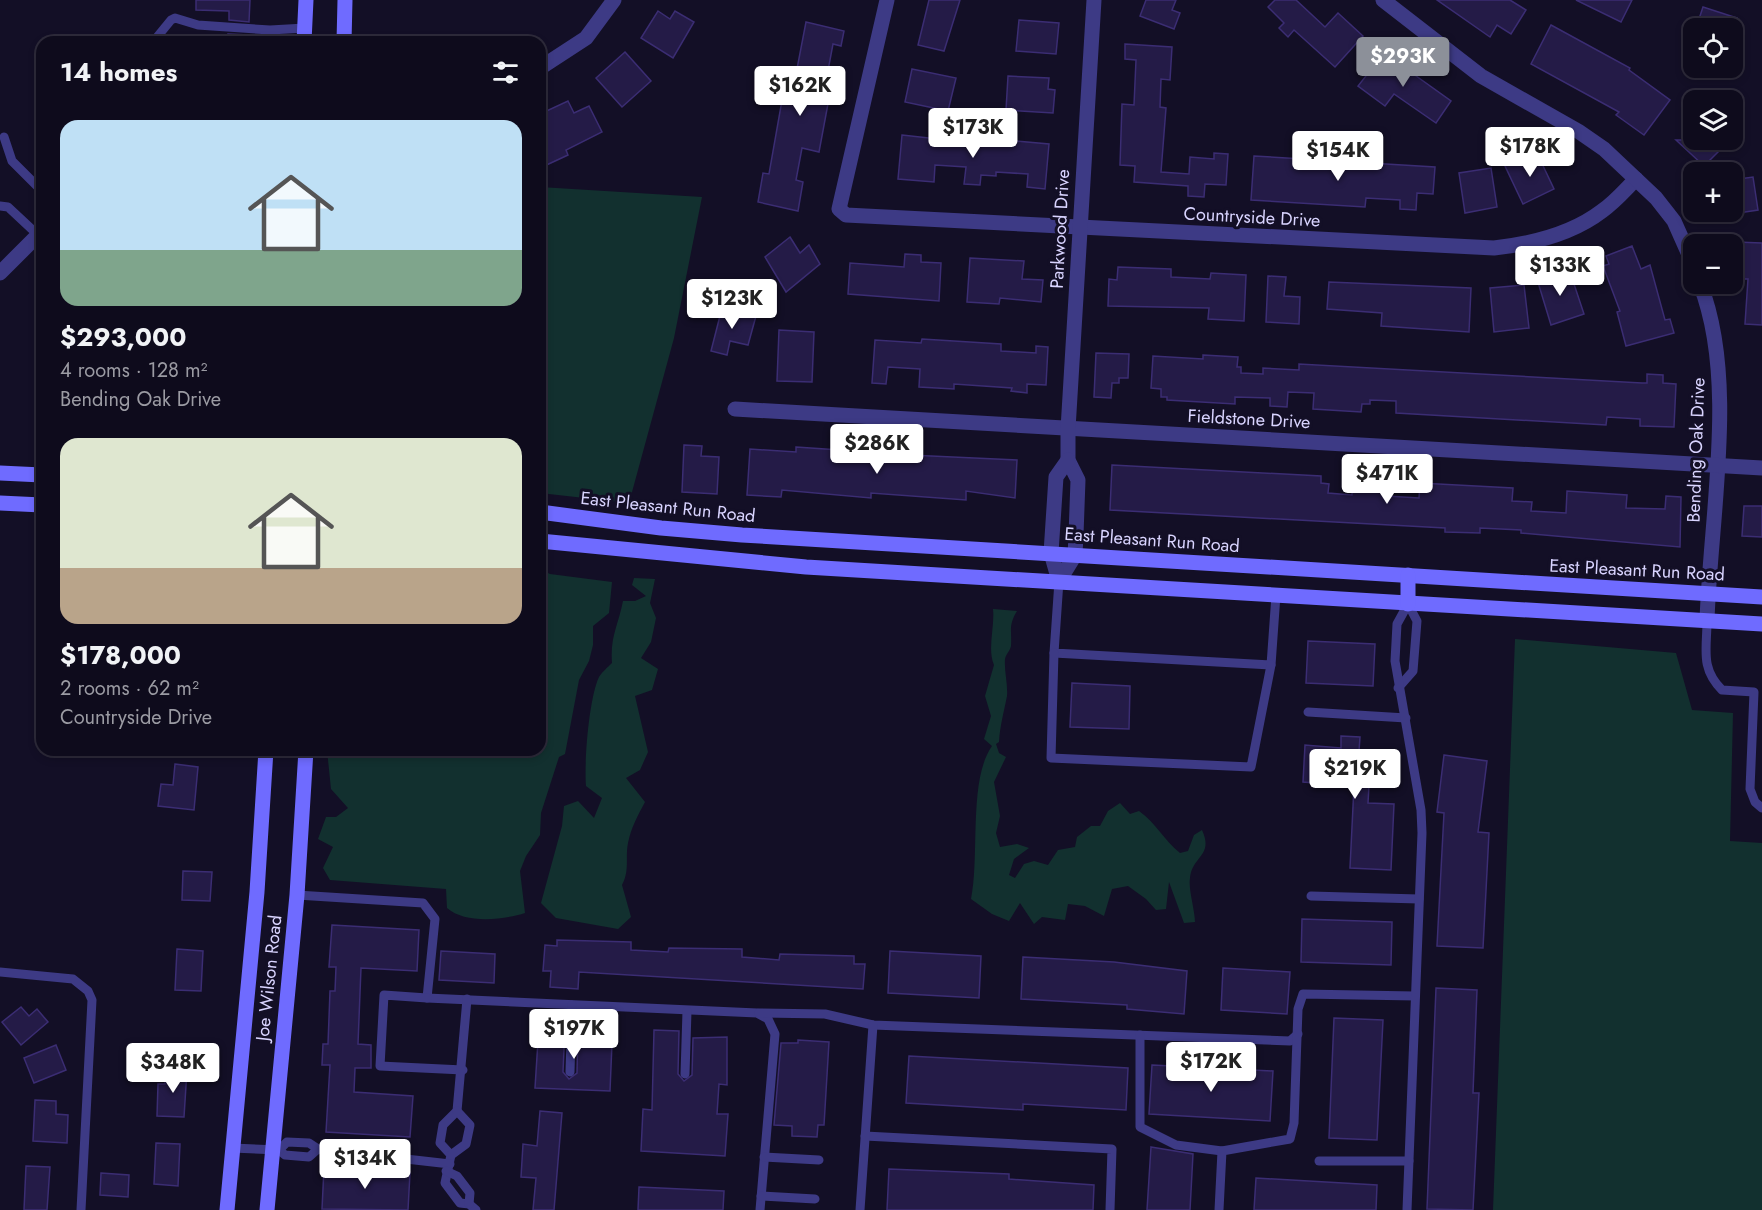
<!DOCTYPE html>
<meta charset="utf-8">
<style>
body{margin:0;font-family:Jost,sans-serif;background:#171425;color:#f1f3f6;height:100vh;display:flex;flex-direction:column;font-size:22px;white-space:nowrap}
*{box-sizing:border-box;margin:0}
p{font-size:20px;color:#9b9ba3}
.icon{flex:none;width:33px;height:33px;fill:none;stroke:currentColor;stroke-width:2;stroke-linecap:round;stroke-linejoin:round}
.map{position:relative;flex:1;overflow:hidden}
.details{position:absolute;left:36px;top:36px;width:510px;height:720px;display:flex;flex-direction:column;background:#0e0b1c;border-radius:18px;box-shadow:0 3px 9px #0003,0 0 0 2px #2e2b3b}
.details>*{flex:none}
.controls{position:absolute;left:1683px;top:18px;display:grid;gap:12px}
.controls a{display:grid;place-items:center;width:60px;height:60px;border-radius:12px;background:#0e0b1c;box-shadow:0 3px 9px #0003,0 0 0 2px #2e2b3b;font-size:30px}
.price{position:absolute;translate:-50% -51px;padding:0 14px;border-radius:6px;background:#fff;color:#222;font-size:20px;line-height:39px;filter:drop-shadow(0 2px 3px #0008)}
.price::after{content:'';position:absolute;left:50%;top:36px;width:18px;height:14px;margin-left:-9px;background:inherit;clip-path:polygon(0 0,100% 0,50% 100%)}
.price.active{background:#8c9099;color:#fff}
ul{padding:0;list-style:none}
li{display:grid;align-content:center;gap:12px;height:318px;padding:0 24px}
li span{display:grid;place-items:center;height:186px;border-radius:18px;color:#555}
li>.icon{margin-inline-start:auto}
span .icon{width:108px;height:108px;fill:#fffc;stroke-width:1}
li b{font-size:26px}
h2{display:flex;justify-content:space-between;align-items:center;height:72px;padding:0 24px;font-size:26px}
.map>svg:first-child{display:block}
.green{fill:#12302f}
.building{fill:#241b47;stroke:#3b2d73;stroke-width:1.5}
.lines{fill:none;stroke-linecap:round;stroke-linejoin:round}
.lane{stroke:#3d3a85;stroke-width:9}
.street{stroke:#3d3a85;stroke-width:15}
.secondary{stroke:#6f6bff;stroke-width:15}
.labels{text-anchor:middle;stroke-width:6;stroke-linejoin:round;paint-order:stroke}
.street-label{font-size:18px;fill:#d9d4ff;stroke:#130f26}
</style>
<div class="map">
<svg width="1762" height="1210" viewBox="0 0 1762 1210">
<rect width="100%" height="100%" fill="#130f26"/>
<!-- green -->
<g class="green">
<polygon points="540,187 702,197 674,338 629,503 540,493"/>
<path d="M540 569 550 574 612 582 609 613 593 626V645L589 661 579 680 565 754 559 757 541 813 540 835 526 856 520 871 525 913C503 920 465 924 447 908L446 889 330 880 323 868 333 847 318 839 326 817H336L348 808 331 789 327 750H540Z"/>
<path d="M634 578 655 579 650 603 656 618 651 642 641 658 658 669 652 690 635 696 648 752 640 770 626 778 645 802C638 815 631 828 628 843 625 858 630 870 622 885L631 917 618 929 556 918 541 903 562 826 564 806 578 801 594 818 602 798 586 786C584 762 589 698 599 677 602 672 608 667 612 663 610 637 618 626 623 601H635L646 596 632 585Z"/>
<path d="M993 609 1017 611C1008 626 1012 630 1011 646 1010 651 1006 654 1005 659 1004 671 1008 684 1007 696 1004 712 1000 725 999 742L996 744 999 753 1006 757 994 782 1000 816 996 833 1000 847 1017 844 1029 848 1014 859 1009 875 1015 878 1024 864 1034 861 1048 865 1058 850 1075 847 1077 837 1091 826H1100L1108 811 1120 803 1130 814 1139 811C1156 823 1164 840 1180 853L1188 851 1194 835 1202 830C1214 856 1192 856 1190 878 1188 889 1195 910 1195 922L1184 923 1169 882 1166 909 1156 910 1146 899 1128 886 1112 889 1104 916 1085 906 1068 904 1065 920 1042 917 1034 924 1020 903 1009 921 992 914 971 899C980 856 968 780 992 746L984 739 991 716 985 696 994 665C987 649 995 626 993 609Z"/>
<polygon points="1515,639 1676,653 1692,710 1733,713 1730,841 1762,843 1762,1210 1493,1210"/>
</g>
<!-- building -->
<g class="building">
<polygon points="196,0 250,0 249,22 229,20 229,11 196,10"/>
<polygon points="929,0 960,0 944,51 918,45"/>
<polygon points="1146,0 1176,0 1172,10 1180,13 1174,29 1140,16"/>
<polygon points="1275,0 1296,0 1325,27 1338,13 1363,36 1335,67 1294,30 1288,37 1279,28 1284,23 1268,7"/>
<polygon points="1437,0 1510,0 1526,10 1511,34 1497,25 1490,37"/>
<polygon points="1576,0 1632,0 1621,22"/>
<polygon points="1703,7 1737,18 1733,28 1696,28"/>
<polygon points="658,11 670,19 675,11 694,22 673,58 641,38"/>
<polygon points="1019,20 1059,23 1056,54 1016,51"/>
<polygon points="806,22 844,31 841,46 833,44 826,81 825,92 830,93 819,152 802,148 796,180 803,182 798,211 758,202 763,173 769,174 787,72 796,74"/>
<polygon points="1551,25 1630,68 1629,70 1670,100 1644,135 1616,115 1619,112 1531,64"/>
<polygon points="228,34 248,35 248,42 228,42"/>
<polygon points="1125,44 1172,47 1170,80 1161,79 1160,107 1166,108 1161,172 1189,174 1190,157 1214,159 1214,153 1228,154 1226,185 1205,184 1204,197 1188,196 1188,186 1134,182 1135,166 1120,165 1122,104 1134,105 1136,60 1125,59"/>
<polygon points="625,52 651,81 622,107 596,78"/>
<polygon points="1384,53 1451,101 1436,123 1394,94 1385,106 1358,86"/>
<polygon points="912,69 956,78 948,111 905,102"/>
<polygon points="1008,76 1049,78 1048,89 1055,90 1053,113 1006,110"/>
<polygon points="568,101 574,113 589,106 602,132 566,150 568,155 540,168 540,114"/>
<polygon points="1694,129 1694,140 1730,140 1704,166 1676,140 1683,140"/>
<polygon points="902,135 992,145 993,139 1049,144 1045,189 1027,187 1028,174 996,172 996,176 981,175 980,185 964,184 966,167 935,165 934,182 898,179"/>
<polygon points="1536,151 1554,189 1523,204 1505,166"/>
<polygon points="1254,156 1435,167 1433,194 1417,193 1416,210 1400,209 1400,200 1366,198 1365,207 1251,200"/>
<polygon points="1491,168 1497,207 1465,213 1459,173"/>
<polygon points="1753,177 1758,210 1732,214 1732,180"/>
<polygon points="790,237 800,253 809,245 820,264 786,292 765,257"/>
<polygon points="1736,242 1762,243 1762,325 1745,324 1748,279 1734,279"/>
<polygon points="1632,246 1641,269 1650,265 1665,320 1670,319 1674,333 1626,346 1617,312 1620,311 1603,266 1609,264 1606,256"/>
<polygon points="905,254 921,255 921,262 941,263 939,301 848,294 850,263 904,267"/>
<polygon points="970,258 1024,261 1022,279 1043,280 1041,302 1000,298 999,304 967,302"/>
<polygon points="1118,267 1171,269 1171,277 1210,279 1211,273 1246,275 1244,321 1208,319 1209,308 1108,306 1109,279 1117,280"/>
<polygon points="1569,269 1584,314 1551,325 1537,279"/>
<polygon points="1268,276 1286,277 1284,296 1300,297 1299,324 1266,322"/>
<polygon points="1329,282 1471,288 1469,332 1381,326 1382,313 1327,309"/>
<polygon points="1524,285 1529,328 1494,332 1490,288"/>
<polygon points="722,308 756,316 748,345 730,341 727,355 711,351"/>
<polygon points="779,330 814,332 812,382 777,381"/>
<polygon points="922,339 1001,344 1001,351 1036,353 1036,346 1048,347 1046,385 1027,384 1027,393 1011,391 1012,388 954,384 954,389 919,387 920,369 888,367 886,384 872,383 875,340 921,343"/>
<polygon points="1096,353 1129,354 1128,378 1119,378 1119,383 1112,383 1111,398 1094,397"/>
<polygon points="1203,355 1238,357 1237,367 1241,367 1241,373 1263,374 1263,368 1299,370 1299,364 1642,383 1647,383 1647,374 1663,375 1663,383 1676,384 1674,427 1640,426 1640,419 1607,417 1606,425 1396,413 1396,401 1370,400 1370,404 1362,404 1361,412 1313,409 1314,393 1288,392 1287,407 1270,406 1270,398 1235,397 1235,404 1167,400 1167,397 1161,397 1161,389 1151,388 1153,356 1203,359"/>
<polygon points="684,445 702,446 701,456 719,457 717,494 682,492"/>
<polygon points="796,447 854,451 853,460 885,463 885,456 910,458 910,455 1017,460 1015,498 966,491 966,500 871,493 871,498 782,490 781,497 747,495 750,449 796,452"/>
<polygon points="1112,465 1321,476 1321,483 1329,484 1328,493 1352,495 1353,479 1388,482 1387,496 1419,498 1420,483 1513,488 1512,501 1532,502 1531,511 1566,513 1567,491 1627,495 1626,508 1665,509 1666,496 1681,497 1680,547 1521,533 1521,530 1480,528 1480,533 1445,532 1445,528 1110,510"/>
<polygon points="1744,506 1762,506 1762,537 1742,536"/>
<polygon points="1308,641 1375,644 1373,686 1306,683"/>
<polygon points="1072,683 1130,686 1129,729 1070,727"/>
<polygon points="1341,736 1360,737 1359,751 1371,751 1368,803 1394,804 1391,870 1350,868 1354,786 1303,782 1305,745 1341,748"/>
<polygon points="1444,755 1487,761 1478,832 1489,833 1483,948 1437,946 1444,813 1437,812"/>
<polygon points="175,764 198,767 194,810 158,806 161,784 173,785"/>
<polygon points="183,871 212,872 210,901 182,900"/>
<polygon points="1302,919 1392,922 1391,965 1301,962"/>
<polygon points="332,925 419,930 417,971 361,968 358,1044 371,1045 371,1068 355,1068 354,1092 413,1096 410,1137 326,1132 330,1065 322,1065 323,1044 328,1044 330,991 335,991 336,967 329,967"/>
<polygon points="557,940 631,942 631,950 668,952 669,948 742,949 742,957 779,960 780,954 854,956 854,964 865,964 863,989 579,972 578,989 550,987 551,971 543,971 545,945 557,946"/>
<polygon points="177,949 203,951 201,991 175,990"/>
<polygon points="441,951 495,954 494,983 439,980"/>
<polygon points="890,951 981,956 979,998 888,993"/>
<polygon points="1023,957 1114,962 1187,971 1184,1014 1127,1009 1127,1005 1021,999"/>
<polygon points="1223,968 1290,972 1287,1014 1221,1010"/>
<polygon points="1436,988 1477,990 1473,1093 1479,1093 1473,1210 1427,1209"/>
<polygon points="21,1007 29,1016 37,1009 48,1022 21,1045 2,1022"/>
<polygon points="1334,1018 1383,1020 1377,1140 1329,1138"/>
<polygon points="539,1025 565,1027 563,1072 569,1079 577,1073 578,1028 608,1029 608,1043 612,1043 610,1091 535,1088"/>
<polygon points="654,1030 679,1031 678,1074 684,1081 692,1075 693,1038 727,1037 727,1085 719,1084 717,1114 728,1114 725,1156 641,1151 643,1109 652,1110"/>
<polygon points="798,1040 829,1042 824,1125 818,1125 817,1137 792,1136 792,1126 774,1125 781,1043 798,1043"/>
<polygon points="56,1045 66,1070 34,1083 24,1058"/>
<polygon points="909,1056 1128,1068 1126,1110 1023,1104 1023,1110 906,1103"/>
<polygon points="1152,1065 1273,1071 1270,1121 1149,1114"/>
<polygon points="166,1068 187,1070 184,1117 157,1116 158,1084 165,1084"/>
<polygon points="35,1100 56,1101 56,1114 68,1115 67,1143 33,1141"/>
<polygon points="540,1111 562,1113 554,1210 533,1210 536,1178 521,1177 523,1144 537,1146"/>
<polygon points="156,1143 180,1144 178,1186 154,1184"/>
<polygon points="1151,1147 1193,1154 1190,1210 1147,1210"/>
<polygon points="26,1166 50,1167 47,1210 24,1210"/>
<polygon points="324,1168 410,1173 408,1210 322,1209"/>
<polygon points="889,1169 1009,1174 1009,1179 1094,1185 1093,1210 887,1210"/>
<polygon points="101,1173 129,1175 128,1197 100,1195"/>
<polygon points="1256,1178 1377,1185 1376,1210 1254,1210"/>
<polygon points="639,1187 724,1191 723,1210 638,1210"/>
</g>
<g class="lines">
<!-- lane -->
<g class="lane">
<polyline points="153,42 171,20 175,18 198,25 270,30 305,28"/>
<polyline points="4,137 12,161 42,191"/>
<polyline points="0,206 8,207 38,235"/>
<polyline points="1059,581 1054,653 1271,665 1276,595"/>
<path d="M1707 621C1707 649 1700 668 1722 690L1754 692 1750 789 1755 802 1762 808"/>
<polyline points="1054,653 1051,758 1251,767 1271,665"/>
<polyline points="1398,688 1413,671 1417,621 1408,604"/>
<polyline points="1308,712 1406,718"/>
<polyline points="297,895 423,903 435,919 427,998 757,1013 768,1019 775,1034 760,1210"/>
<polyline points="1311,896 1419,899"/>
<polyline points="0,972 73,979 88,991 92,1000 81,1210"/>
<polyline points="427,998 384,995 380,1066 463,1070"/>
<polyline points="467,999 457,1111 443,1125 440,1143 451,1155 445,1183 460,1203 469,1204 476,1210"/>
<polyline points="759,1013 825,1014 873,1025 1290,1041 1298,1034"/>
<polyline points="1140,1035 1140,1127 1176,1145 1222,1151"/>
<polyline points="570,1072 572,1005"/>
<polyline points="685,1074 687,1011"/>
<polyline points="865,1136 1112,1149 1110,1210"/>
<polyline points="232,1148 279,1150 285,1155 309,1157 318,1149"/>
<polyline points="279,1150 287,1142 309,1143 318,1149 450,1164"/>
<polyline points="451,1155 466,1144 470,1125 457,1111"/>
<polyline points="764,1157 819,1160"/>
<polyline points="1319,1161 1409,1161"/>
<polyline points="446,1171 457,1176 470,1193 469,1204"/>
<polyline points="761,1196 815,1199"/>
<polyline points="860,1210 873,1025"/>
<polyline points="1219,1210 1222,1151 1290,1139 1294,1123 1298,1009 1303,994 1415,996"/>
<polyline points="1407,1210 1422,833 1421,810 1395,661 1397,624 1408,604"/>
</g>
<!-- street -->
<g class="street">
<path d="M887 0 839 209 846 215 1494 248C1530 244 1572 234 1602 211 1615 202 1625 190 1636 179"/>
<polyline points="1383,0 1481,76 1578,131 1604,149 1656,198 1674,221 1694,266"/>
<polyline points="540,68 586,38 614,0"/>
<polyline points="0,273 42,231"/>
<path d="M1700 284C1738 380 1710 517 1707 621"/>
<polyline points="735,409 1762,468"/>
<polyline points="1059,581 1075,555 1076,535 1078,480 1068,460 1068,429 1094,0"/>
<polyline points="1059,581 1051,553 1056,477 1068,460"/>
</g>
<!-- secondary -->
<g class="secondary">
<polyline points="304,42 306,0"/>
<polyline points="344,42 345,0"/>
<polyline points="0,473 42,475"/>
<polyline points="0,503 42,505"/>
<polyline points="540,512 661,528 742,535 1762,597"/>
<polyline points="540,541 806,567 1762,624"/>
<polyline points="1408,604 1408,575"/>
<polyline points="227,1210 257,892 266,750"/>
<polyline points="267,1210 297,895 306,750"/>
</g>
</g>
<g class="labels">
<!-- street labels -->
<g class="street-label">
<text transform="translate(1252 217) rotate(3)" y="6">Countryside Drive</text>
<text transform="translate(1060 229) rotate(-87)" y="6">Parkwood Drive</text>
<text transform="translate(1249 419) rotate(3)" y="6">Fieldstone Drive</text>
<text transform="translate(1696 450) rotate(-88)" y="6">Bending Oak Drive</text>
<text transform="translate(668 507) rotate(6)" y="6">East Pleasant Run Road</text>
<text transform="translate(1152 540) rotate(4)" y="6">East Pleasant Run Road</text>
<text transform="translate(1637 570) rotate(3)" y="6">East Pleasant Run Road</text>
<text transform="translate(269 978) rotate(-84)" y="6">Joe Wilson Road</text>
</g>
</g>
</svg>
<div class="controls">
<a><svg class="icon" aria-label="locate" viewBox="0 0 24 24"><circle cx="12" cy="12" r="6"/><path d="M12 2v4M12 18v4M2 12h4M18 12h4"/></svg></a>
<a><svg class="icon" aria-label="layers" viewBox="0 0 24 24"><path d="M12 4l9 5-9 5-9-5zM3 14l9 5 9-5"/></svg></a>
<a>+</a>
<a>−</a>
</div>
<b class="price active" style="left:1403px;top:88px">$293K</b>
<b class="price" style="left:800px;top:117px">$162K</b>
<b class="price" style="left:973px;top:159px">$173K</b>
<b class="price" style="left:1530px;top:178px">$178K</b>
<b class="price" style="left:1338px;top:182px">$154K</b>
<b class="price" style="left:1560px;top:297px">$133K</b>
<b class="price" style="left:732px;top:330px">$123K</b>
<b class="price" style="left:877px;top:475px">$286K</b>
<b class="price" style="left:1387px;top:505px">$471K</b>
<b class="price" style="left:1355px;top:800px">$219K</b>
<b class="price" style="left:574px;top:1060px">$197K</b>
<b class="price" style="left:1211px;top:1093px">$172K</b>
<b class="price" style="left:173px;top:1094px">$348K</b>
<b class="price" style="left:365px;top:1190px">$134K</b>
<section class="details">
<h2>14 homes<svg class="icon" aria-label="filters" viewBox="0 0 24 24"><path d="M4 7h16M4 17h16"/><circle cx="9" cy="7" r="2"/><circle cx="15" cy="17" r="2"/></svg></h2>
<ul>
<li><span style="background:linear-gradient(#bfe0f5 70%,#7fa58c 0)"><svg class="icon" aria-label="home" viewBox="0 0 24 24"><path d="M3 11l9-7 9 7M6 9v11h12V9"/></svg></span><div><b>$293,000</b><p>4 rooms · 128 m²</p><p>Bending Oak Drive</p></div></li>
<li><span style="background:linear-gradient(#dfe7d0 70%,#b9a48a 0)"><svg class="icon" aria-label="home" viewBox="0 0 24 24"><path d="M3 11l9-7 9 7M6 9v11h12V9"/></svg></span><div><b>$178,000</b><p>2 rooms · 62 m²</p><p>Countryside Drive</p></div></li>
</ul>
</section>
</div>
